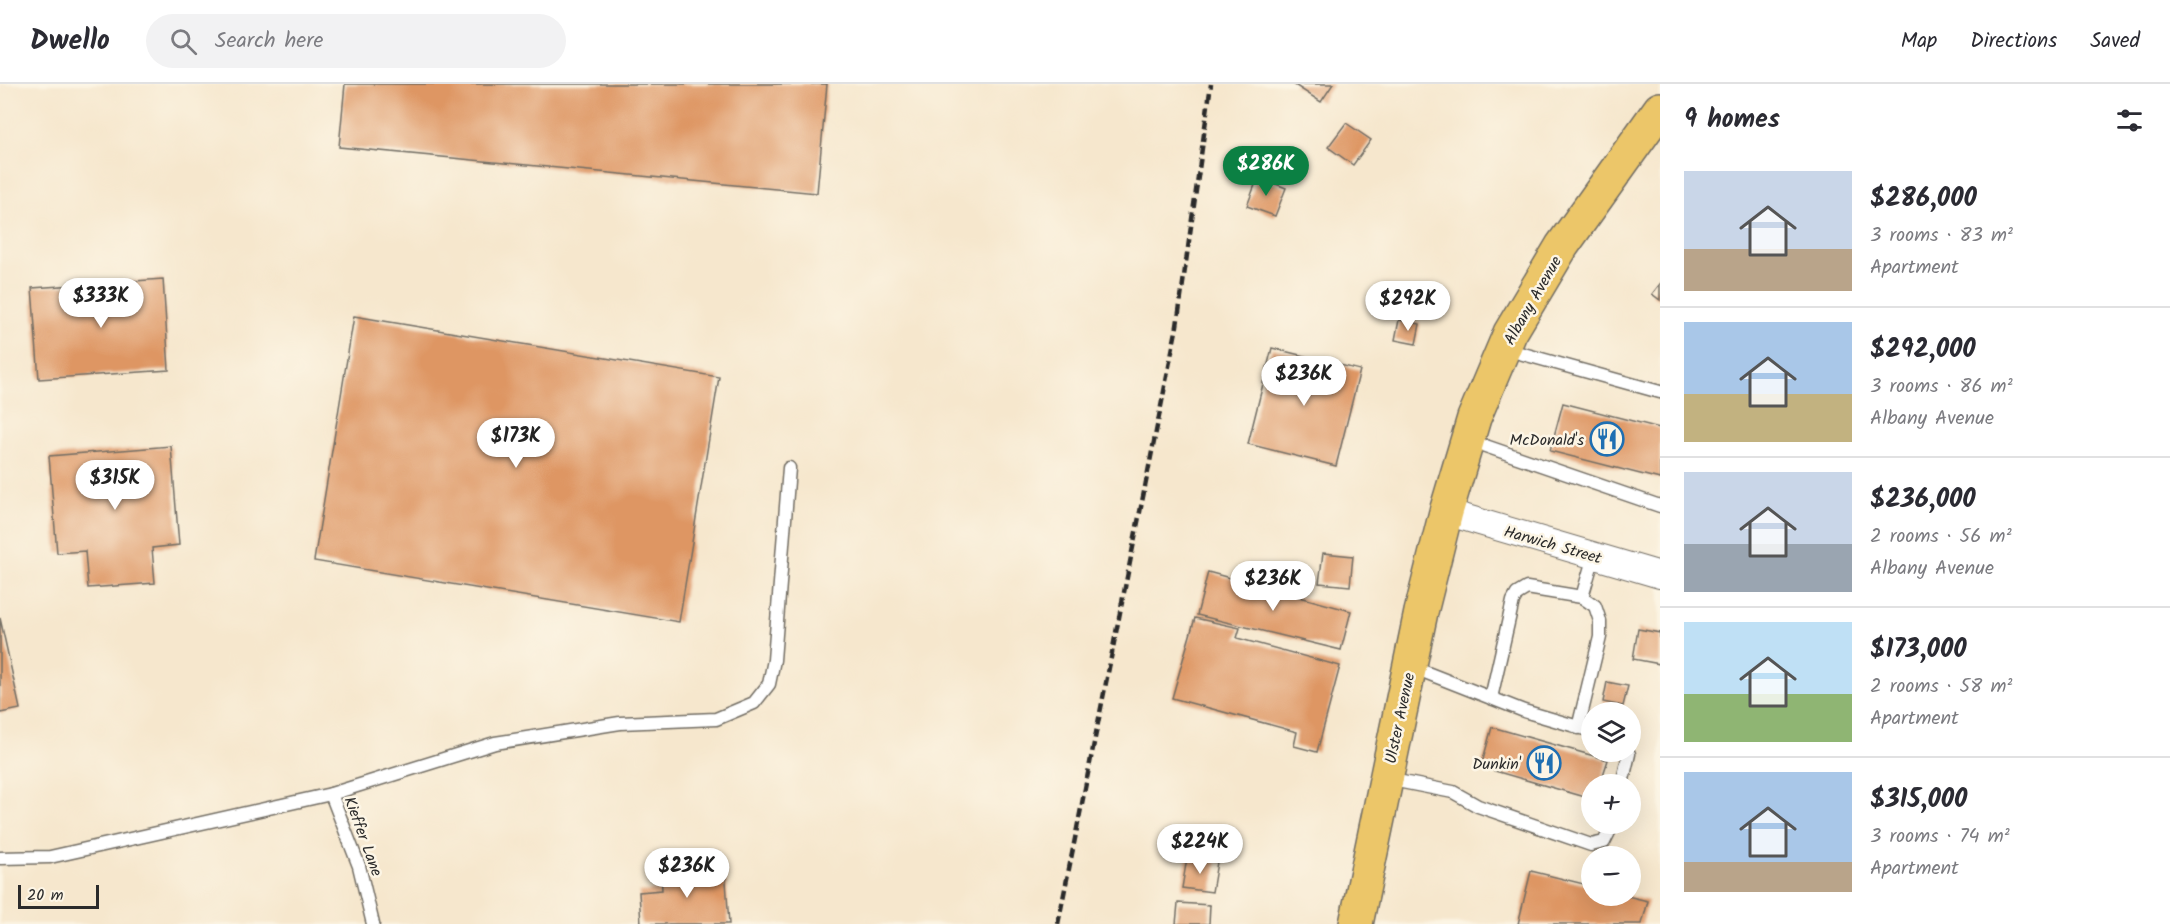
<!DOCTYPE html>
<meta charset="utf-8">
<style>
body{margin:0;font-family:Kalam,sans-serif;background:#f2f2f3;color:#2b2b33;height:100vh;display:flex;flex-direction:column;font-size:22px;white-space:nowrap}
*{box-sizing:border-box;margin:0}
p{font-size:20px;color:#7c7c81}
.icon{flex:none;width:33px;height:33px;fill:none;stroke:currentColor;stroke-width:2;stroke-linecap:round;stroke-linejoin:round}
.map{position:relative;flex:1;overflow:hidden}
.panel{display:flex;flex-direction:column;background:#fff;width:510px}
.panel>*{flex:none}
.buttons{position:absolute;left:1581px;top:618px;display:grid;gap:12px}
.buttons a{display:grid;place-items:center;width:60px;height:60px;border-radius:50%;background:#fff;box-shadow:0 6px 24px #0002;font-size:30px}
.scale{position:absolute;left:18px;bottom:15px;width:81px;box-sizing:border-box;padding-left:6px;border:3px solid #2b2b2b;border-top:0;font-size:16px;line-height:21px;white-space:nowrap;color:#2b2b2b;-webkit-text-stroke:4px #fcf5e5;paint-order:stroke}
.price{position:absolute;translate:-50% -51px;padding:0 14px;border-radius:21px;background:#fff;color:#222;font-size:20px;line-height:39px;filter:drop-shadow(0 2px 3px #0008)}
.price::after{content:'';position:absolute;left:50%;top:36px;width:18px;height:14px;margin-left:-9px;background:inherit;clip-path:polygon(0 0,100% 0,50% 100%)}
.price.active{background:#0b8043;color:#fff}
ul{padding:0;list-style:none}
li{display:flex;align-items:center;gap:18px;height:150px;padding:0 24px}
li+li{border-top:2px solid #e1e1e2}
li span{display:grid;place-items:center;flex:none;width:168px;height:120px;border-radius:0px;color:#555}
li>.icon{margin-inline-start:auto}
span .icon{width:72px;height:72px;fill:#fffc;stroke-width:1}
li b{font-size:26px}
h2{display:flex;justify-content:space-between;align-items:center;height:72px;padding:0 24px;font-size:26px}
header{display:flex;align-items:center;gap:36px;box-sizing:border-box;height:84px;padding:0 30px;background:#fff;border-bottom:2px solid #e1e1e2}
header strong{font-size:28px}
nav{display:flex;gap:33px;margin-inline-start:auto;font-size:21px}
.search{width:420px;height:54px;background:#f2f2f3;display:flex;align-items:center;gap:15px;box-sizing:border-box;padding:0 21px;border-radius:33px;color:#7c7c81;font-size:22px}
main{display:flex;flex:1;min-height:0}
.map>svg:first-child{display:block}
.building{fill:#de9663}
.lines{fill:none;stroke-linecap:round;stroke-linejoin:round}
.lane-casing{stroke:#726d64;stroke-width:15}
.street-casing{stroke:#726d64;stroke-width:28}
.primary-casing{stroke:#726d64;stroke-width:36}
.lane{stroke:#fff;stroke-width:12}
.street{stroke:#fff;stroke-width:26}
.primary{stroke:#ecc669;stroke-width:33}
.rail{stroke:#2b2b2b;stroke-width:4.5;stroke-dasharray:9 4.5;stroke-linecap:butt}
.labels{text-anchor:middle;stroke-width:5;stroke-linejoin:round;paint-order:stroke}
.street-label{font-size:16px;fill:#2b2b2b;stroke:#fcf5e5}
.poi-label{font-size:16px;fill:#2b2b2b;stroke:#fcf5e5;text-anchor:end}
</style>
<header>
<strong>Dwello</strong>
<div class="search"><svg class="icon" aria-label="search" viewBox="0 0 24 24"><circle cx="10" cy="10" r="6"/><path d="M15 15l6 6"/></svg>Search here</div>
<nav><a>Map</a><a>Directions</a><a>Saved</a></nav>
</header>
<main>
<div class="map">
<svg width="1660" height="840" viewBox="0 0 1660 840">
<rect width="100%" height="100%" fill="#fcf5e5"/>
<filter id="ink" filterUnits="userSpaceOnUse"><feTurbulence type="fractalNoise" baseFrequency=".0167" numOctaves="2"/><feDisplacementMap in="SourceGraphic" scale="12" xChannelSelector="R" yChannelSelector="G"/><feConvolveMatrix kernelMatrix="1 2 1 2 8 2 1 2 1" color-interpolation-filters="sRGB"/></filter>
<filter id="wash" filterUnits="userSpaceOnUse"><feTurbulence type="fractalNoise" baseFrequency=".008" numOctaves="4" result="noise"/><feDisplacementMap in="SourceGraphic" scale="24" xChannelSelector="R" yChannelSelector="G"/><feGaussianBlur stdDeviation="1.35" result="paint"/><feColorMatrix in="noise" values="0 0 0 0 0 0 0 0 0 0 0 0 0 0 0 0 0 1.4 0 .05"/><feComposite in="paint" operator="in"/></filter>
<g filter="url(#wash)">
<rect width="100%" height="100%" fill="#f6e7cd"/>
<g id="blocks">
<!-- building -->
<g class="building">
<polygon points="345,0 827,0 817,109 339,63"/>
<polygon points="1293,0 1333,0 1321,18"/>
<polygon points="1346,39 1371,56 1353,81 1328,63"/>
<polygon points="1258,93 1286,104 1275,132 1247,122"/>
<polygon points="163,195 169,286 39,295 32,204"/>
<polygon points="1660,200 1660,216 1652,210"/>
<polygon points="354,232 719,293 679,538 314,477"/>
<polygon points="1399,236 1420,240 1416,260 1395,256"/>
<polygon points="1272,264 1360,286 1336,382 1248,360"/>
<polygon points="1563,319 1660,344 1660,395 1550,367"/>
<polygon points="171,362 179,461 152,464 155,499 88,504 85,467 57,469 49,372"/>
<polygon points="1323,469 1353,472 1350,502 1319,499"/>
<polygon points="1208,488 1351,527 1341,566 1197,531"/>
<polygon points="0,534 20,625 0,629"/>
<polygon points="1195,534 1240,544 1237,554 1340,582 1317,668 1294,662 1297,648 1172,614"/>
<polygon points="1638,545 1660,549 1660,580 1633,575"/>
<polygon points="1607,598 1628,602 1623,622 1603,618"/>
<polygon points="1492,643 1608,676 1600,700 1592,700 1592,715 1481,683"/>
<polygon points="1187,774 1217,778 1212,808 1182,804"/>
<polygon points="725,783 729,840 641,840 639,808 662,806 661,788"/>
<polygon points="1531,787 1592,802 1592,812 1627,812 1648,817 1642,840 1518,840"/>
<polygon points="1178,819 1210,821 1209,840 1176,840"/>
</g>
</g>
</g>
<g filter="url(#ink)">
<use href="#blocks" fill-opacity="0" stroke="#726d64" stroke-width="1.5"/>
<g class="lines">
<!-- lane casing -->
<g class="lane-casing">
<g id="lane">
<polyline points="1505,265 1660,308"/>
<polyline points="1468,356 1660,422"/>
<polyline points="1582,513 1594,472"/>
<polyline points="1412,583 1524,627 1592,647"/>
<polyline points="1491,614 1513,517 1517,510 1527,504 1582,513 1595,522 1600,537 1600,553 1578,644"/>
<polyline points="1387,695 1453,708 1478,722 1591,761 1604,758 1613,740"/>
<polyline points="1622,700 1629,670 1628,668"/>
<polyline points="331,710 359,782 373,840"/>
<polyline points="0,774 50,773 331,710 495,659 620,639 716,635 754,619 769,600 774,576 789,384"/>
</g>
</g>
<!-- street casing -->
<g class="street-casing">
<polyline id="street" points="1446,428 1660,491"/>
</g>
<!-- primary casing -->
<g class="primary-casing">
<polyline id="primary" points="1356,840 1421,528 1446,428 1474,334 1510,249 1562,162 1660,25"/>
</g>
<!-- lane -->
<use href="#lane" class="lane"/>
<!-- street -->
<use href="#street" class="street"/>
<!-- primary -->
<use href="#primary" class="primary"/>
<!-- rail -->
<polyline class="rail" points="1058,840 1177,242 1211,0"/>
</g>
</g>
<!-- icons -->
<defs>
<g id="restaurant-ring" transform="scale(1.725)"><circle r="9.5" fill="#fcf5e5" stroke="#1f6fb2" stroke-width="1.5"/><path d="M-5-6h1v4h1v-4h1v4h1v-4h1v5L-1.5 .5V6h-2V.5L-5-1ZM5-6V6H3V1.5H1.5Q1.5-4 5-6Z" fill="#1f6fb2"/></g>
</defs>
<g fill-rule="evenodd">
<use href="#restaurant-ring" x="1607" y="355"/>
<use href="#restaurant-ring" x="1544" y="679"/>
</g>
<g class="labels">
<!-- street labels -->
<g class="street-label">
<text transform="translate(1532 216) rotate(-60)" y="6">Albany Avenue</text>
<text transform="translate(1553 460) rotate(16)" y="6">Harwich Street</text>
<text transform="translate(1399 634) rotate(-78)" y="6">Ulster Avenue</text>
<text transform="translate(364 752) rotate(70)" y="6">Kieffer Lane</text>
</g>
<!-- poi labels -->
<g class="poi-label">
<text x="1584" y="361">McDonald's</text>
<text x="1521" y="685">Dunkin'</text>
</g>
</g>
</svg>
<div class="buttons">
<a><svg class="icon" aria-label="layers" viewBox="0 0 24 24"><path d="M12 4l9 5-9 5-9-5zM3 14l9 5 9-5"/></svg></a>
<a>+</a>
<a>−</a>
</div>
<div class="scale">20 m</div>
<b class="price active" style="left:1266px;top:113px">$286K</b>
<b class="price" style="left:101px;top:245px">$333K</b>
<b class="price" style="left:1408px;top:248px">$292K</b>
<b class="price" style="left:1304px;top:323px">$236K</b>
<b class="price" style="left:516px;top:385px">$173K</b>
<b class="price" style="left:115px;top:427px">$315K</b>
<b class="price" style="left:1273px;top:528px">$236K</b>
<b class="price" style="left:1200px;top:791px">$224K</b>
<b class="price" style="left:687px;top:815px">$236K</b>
</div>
<section class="panel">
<h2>9 homes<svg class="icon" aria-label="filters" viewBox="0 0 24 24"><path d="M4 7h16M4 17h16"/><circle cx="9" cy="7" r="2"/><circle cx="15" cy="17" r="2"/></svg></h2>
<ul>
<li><span style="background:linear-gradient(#c9d6e8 65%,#b9a48a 0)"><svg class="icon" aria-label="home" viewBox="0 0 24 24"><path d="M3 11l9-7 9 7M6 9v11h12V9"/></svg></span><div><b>$286,000</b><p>3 rooms · 83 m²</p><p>Apartment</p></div></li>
<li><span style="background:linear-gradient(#a9c7e8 60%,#c2b280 0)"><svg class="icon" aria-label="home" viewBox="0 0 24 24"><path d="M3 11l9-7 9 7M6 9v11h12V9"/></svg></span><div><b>$292,000</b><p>3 rooms · 86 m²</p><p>Albany Avenue</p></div></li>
<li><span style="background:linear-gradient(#c9d6e8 60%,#9aa5b1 0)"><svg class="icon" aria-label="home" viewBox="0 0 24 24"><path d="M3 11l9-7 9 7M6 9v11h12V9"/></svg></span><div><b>$236,000</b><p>2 rooms · 56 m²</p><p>Albany Avenue</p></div></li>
<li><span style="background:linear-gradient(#bfe0f5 60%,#8fb573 0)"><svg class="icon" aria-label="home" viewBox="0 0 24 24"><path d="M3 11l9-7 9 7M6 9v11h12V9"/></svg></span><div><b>$173,000</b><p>2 rooms · 58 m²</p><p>Apartment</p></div></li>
<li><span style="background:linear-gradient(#a9c7e8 75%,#b9a48a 0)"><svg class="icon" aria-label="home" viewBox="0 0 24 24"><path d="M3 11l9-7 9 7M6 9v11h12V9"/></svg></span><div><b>$315,000</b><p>3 rooms · 74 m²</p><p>Apartment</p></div></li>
</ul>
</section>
</main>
